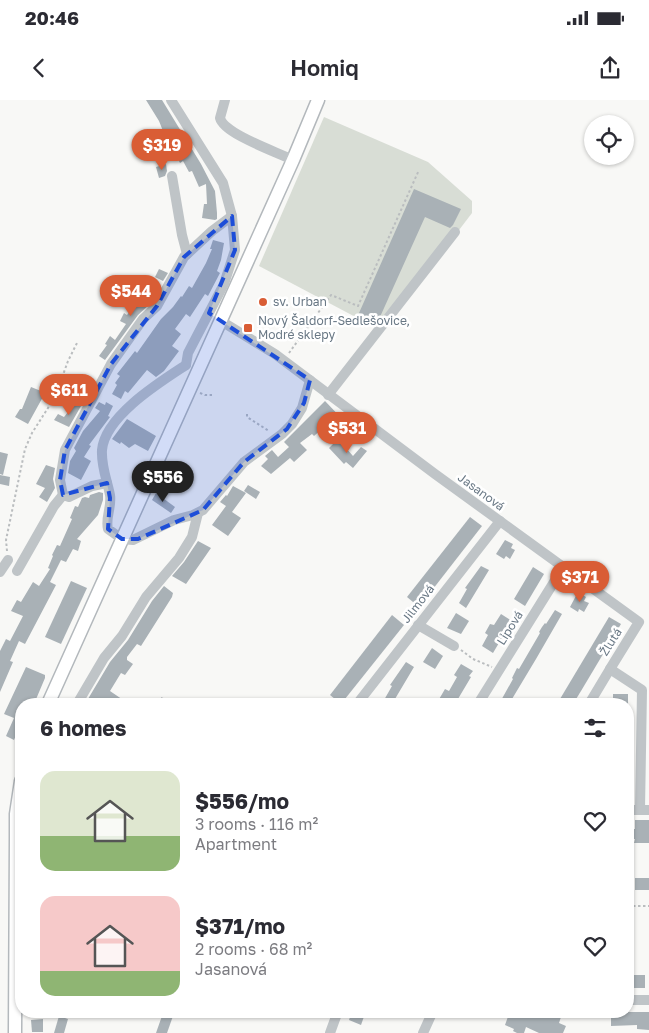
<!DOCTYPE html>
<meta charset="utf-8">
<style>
body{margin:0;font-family:"Golos Text",sans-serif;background:#f2f2f3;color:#2b2b33;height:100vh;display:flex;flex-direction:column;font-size:19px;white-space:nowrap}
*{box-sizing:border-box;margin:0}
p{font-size:16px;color:#7c7c81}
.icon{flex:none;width:28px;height:28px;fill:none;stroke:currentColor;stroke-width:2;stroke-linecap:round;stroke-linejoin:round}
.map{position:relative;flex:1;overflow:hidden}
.side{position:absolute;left:15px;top:598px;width:619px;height:320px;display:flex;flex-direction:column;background:#fff;border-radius:20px;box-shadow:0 1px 4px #0004}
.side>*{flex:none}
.fabs{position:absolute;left:584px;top:15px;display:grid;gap:10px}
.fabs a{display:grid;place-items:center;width:50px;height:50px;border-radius:50%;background:#fff;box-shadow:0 1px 4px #0004;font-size:25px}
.price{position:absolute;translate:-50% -42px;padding:0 11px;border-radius:18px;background:#d95d35;color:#fff;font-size:16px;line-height:32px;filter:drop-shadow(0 1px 2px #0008)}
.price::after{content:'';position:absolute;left:50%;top:30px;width:15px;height:11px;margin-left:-8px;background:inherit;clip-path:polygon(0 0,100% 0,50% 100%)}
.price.current{background:#222;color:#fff}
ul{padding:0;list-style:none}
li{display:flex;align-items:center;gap:15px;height:125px;padding:0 25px}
li span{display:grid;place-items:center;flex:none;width:140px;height:100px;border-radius:15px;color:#555}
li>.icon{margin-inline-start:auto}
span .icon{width:60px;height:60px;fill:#fffc;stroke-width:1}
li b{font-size:21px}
h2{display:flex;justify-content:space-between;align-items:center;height:60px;padding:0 25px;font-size:21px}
.status{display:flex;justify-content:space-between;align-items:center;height:35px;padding:0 25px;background:#fff;direction:ltr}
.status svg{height:14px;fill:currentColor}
header{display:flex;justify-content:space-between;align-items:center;height:65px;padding:0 25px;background:#fff;font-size:22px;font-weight:600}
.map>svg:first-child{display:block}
.green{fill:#d8ddd5}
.building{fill:#a9b1b6}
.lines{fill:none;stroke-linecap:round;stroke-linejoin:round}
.major-casing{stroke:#b3b8bc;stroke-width:15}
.path{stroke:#babdbf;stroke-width:2;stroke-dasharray:2.5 2.5;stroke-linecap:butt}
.minor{stroke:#bfc4c7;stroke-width:10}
.major{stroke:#fff;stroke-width:12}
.marked{fill:#1d4ed8;fill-opacity:0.2;stroke:#1d4ed8;stroke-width:4;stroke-dasharray:10 6;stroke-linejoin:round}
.poi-dot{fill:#d95d35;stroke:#fff;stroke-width:2}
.labels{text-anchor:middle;stroke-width:5;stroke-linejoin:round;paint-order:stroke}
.poi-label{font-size:12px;fill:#697885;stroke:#fff;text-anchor:start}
.street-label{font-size:12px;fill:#697885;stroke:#fff}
</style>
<div class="status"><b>20:46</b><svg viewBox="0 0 49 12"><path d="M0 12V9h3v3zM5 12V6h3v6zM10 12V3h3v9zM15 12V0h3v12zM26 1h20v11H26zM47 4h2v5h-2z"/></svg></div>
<header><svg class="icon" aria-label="back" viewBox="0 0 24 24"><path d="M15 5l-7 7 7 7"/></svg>Homiq<svg class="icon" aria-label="share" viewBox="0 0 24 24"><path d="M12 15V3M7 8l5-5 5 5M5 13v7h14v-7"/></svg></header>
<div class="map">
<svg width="649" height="933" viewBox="0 0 649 933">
<rect width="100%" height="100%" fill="#f8f8f6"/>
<!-- green -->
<polygon class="green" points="324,17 428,62 472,101 472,113 382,231 259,166"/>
<!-- building -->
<g class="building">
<polygon points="146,0 162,0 201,64 215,91 217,113 217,119 215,120 202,118 204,104 207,104 206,84 199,87 192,71 189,72 183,61 180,63 176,55 178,53 170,39 167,41 159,21"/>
<polygon points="166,64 167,71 165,76 159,78 156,67"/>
<polygon points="414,89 461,109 453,125 450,128 425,117 380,217 377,221 359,213"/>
<polygon points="213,140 224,143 221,160 217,171 220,173 208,196 205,194 190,217 186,214 175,229 181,234 172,246 179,251 164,271 156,277 147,270 128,293 125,291 121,299 112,294 117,285 115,283 120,276 117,274 135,251 137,253 161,219 173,207 181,196 182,197 189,186 192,188 206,163 212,149 210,149"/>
<polygon points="159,169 168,173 163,181 155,177"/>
<polygon points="142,182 157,192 152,202 138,215 105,260 99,256 107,245 105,244 110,236 115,240 126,224 120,221 124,213 127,215 144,194 137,189"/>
<polygon points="31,287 41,291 40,294 44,295 28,324 15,317 20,309 22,309"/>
<polygon points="325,301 346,323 343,325 345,333 340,337 329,325 324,330 323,328 314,336 312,334 300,343 307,350 294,362 290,358 271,374 261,366 268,359 265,356 272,350 278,357 289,347 284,342"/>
<polygon points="76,302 81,306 69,327 54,320 58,314 64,317"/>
<polygon points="99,302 105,305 106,302 113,306 108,316 110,317 89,345 91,346 84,357 91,361 81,380 68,373 70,361 76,351 74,348 83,331 100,311 95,308"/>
<polygon points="127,319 156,336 148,351 135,344 129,348 121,342 120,344 112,339"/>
<polygon points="338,339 353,356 361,347 367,351 353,368 346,362 344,364 329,348"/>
<polygon points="0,352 8,354 3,375 0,374"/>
<polygon points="46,365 55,368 53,379 55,388 47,402 39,397 45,388 36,384"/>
<polygon points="0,375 10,377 9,386 0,384"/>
<polygon points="248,385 260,392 256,399 244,391"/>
<polygon points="233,386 246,393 232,412 241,418 228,436 212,425 226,406 220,402 226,395 227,396"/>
<polygon points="99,392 103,393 103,400 98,415 77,439 81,441 78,451 73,449 66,462 61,460 50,482 56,485 25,544 19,541 10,561 13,562 0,592 0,551 6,539 10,541 23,516 11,511 17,500 21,502 33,482 39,486 50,469 48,468 53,456 52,455 57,445 60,446 72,419 70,418 75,406 78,407 82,398 85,397 89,398 90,395"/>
<polygon points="156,393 175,407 171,413 152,400"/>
<polygon points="470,417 482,426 419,507 407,497"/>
<polygon points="505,440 513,444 511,448 515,450 510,459 506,456 504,459 496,454"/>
<polygon points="198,441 211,448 186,484 172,476 184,462"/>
<polygon points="481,466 489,470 466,508 459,503 467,489 465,488"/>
<polygon points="533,467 544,474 525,506 514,499"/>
<polygon points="71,481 87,488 61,544 45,537"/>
<polygon points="164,486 173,493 172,497 141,546 137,544 127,557 127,560 133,564 125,575 121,573 110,591 129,604 85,604 110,562 128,540 152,501"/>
<polygon points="578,492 586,497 584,501 589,503 584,512 579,509 578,512 570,507"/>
<polygon points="555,510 562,514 536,559 509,604 499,604 513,579 512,578 517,568 519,569 540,533 539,532 542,527 545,523 546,524"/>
<polygon points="456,513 469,521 461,534 447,528"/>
<polygon points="501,514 512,521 493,553 482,546 488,535 485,533 490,524 494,525"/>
<polygon points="392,515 404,525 341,604 330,595"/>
<polygon points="609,517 621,524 581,591 573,604 557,604"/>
<polygon points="432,548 443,556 435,569 423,562"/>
<polygon points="406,562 414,567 392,604 390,604 384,600 392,586 390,585"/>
<polygon points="461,564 473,571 469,576 471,577 455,604 443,604 438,601 445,589 449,591 457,577 454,575"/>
<polygon points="26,567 45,575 45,578 34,604 21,604 21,623 14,640 6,636 14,618 4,614"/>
<rect x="613" y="594" width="15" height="10"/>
<polygon points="635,720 649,720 649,743 634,743 635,739 628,739 628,729 635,729"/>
<rect x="635" y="778" width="14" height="12"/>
<rect x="628" y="875" width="17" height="13"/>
<polygon points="352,911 366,911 361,925 349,920"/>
<polygon points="510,911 563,911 559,923 566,926 563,933 539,933 526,927 524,933 517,933 513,931 514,929 505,925"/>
<polygon points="611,912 649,912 649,930 637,929 637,925 611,926"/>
<polygon points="163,913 173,916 167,933 156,933"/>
<polygon points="59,916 68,919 64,933 54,933"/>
<polygon points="43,919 43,932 32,932 31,920"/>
</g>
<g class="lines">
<!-- major casing -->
<g class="major-casing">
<g id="major">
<polyline points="48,604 293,60 318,0"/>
<polyline points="15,933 16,738 16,714 21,681"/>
</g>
</g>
<!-- path -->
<g class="path">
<polyline points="289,253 331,195 358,206 419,70"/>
<polyline points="200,293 205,295 212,295"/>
<polyline points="247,314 247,317 269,331"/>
<polyline points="7,451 6,440 25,349 32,333 55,297 68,261 77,243"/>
<polyline points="461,550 473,559 492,567"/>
<polyline points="153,604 161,598 174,604"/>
<polyline points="628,806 649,806"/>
</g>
<!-- minor -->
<g class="minor">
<polyline points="171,0 223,83 232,116 235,150 224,184 188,253 186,265"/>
<path d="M225 0 220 18C224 34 277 52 293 60"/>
<polyline points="172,76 182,135 187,154"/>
<polyline points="221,221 275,254 435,374 639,522 610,569 642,590 640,710"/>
<path d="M186 265C160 282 105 316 102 350 101 366 107 380 110 395 112 407 105 418 108 429L122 439 133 440 174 420 193 415 203 410 244 362 282 334 292 324 302 308 310 280"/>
<polyline points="328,295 455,132"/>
<polyline points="107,383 92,386 69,397 63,395 60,380 65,350 111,264 143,219 157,206 184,157 212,131 232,116"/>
<polyline points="17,471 54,406 63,395"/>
<polyline points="0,472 8,460"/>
<polyline points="418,525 454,546"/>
<polyline points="77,604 104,558 122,536 146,497 179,458 192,437 198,413"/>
<polyline points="357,604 500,421"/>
<polyline points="478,604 564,466"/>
<polyline points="589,604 610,569"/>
<polyline points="628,710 649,710"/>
<polyline points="628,900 649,900"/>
<polyline points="330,933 338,911"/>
<polyline points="423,933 433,911"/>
</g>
<!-- major -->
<use href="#major" class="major"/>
</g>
<!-- marked area -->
<path class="marked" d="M232 116 235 150 209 213 310 280 304 303 287 329 244 362 203 410 138 439H122L108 429 110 398 107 383 63 395 60 380 65 350 111 264 157 206 184 157Z"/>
<!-- markers -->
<g class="poi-dot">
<circle cx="263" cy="202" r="5"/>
<rect x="243" y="223" width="10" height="10" rx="2.5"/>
</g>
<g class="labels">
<!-- poi labels -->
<g class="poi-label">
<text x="273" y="206">sv. Urban</text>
<text x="258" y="225">Nový Šaldorf-Sedlešovice,<tspan x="258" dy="14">Modré sklepy</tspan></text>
</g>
<!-- street labels -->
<g class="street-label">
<text transform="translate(481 392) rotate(36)" y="4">Jasanová</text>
<text transform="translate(418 504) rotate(-52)" y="4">Jilmová</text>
<text transform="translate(510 528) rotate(-58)" y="4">Lipová</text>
<text transform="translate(611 542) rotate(-58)" y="4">Žlutá</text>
</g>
</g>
</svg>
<div class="fabs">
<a><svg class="icon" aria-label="locate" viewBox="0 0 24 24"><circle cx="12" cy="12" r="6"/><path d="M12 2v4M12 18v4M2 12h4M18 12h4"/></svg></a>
</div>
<b class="price" style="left:162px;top:71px">$319</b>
<b class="price" style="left:131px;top:217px">$544</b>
<b class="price" style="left:69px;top:316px">$611</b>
<b class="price" style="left:347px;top:354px">$531</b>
<b class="price current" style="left:163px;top:403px">$556</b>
<b class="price" style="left:580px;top:503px">$371</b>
<section class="side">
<h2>6 homes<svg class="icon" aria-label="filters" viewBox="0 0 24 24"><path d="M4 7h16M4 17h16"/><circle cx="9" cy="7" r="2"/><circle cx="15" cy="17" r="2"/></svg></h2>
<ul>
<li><span style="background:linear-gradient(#dfe7d0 65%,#8fb573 0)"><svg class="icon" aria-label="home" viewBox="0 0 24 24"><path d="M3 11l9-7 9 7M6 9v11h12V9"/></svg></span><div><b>$556/mo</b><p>3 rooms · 116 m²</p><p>Apartment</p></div><svg class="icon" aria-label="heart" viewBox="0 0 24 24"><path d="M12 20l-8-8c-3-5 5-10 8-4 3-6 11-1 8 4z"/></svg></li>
<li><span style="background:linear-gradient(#f6c9c9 75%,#8fb573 0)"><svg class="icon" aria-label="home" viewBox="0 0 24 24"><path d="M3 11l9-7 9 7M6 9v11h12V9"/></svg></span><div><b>$371/mo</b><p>2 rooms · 68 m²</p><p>Jasanová</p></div><svg class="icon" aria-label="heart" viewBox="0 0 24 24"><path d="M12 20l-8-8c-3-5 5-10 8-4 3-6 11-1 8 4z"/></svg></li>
</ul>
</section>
</div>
